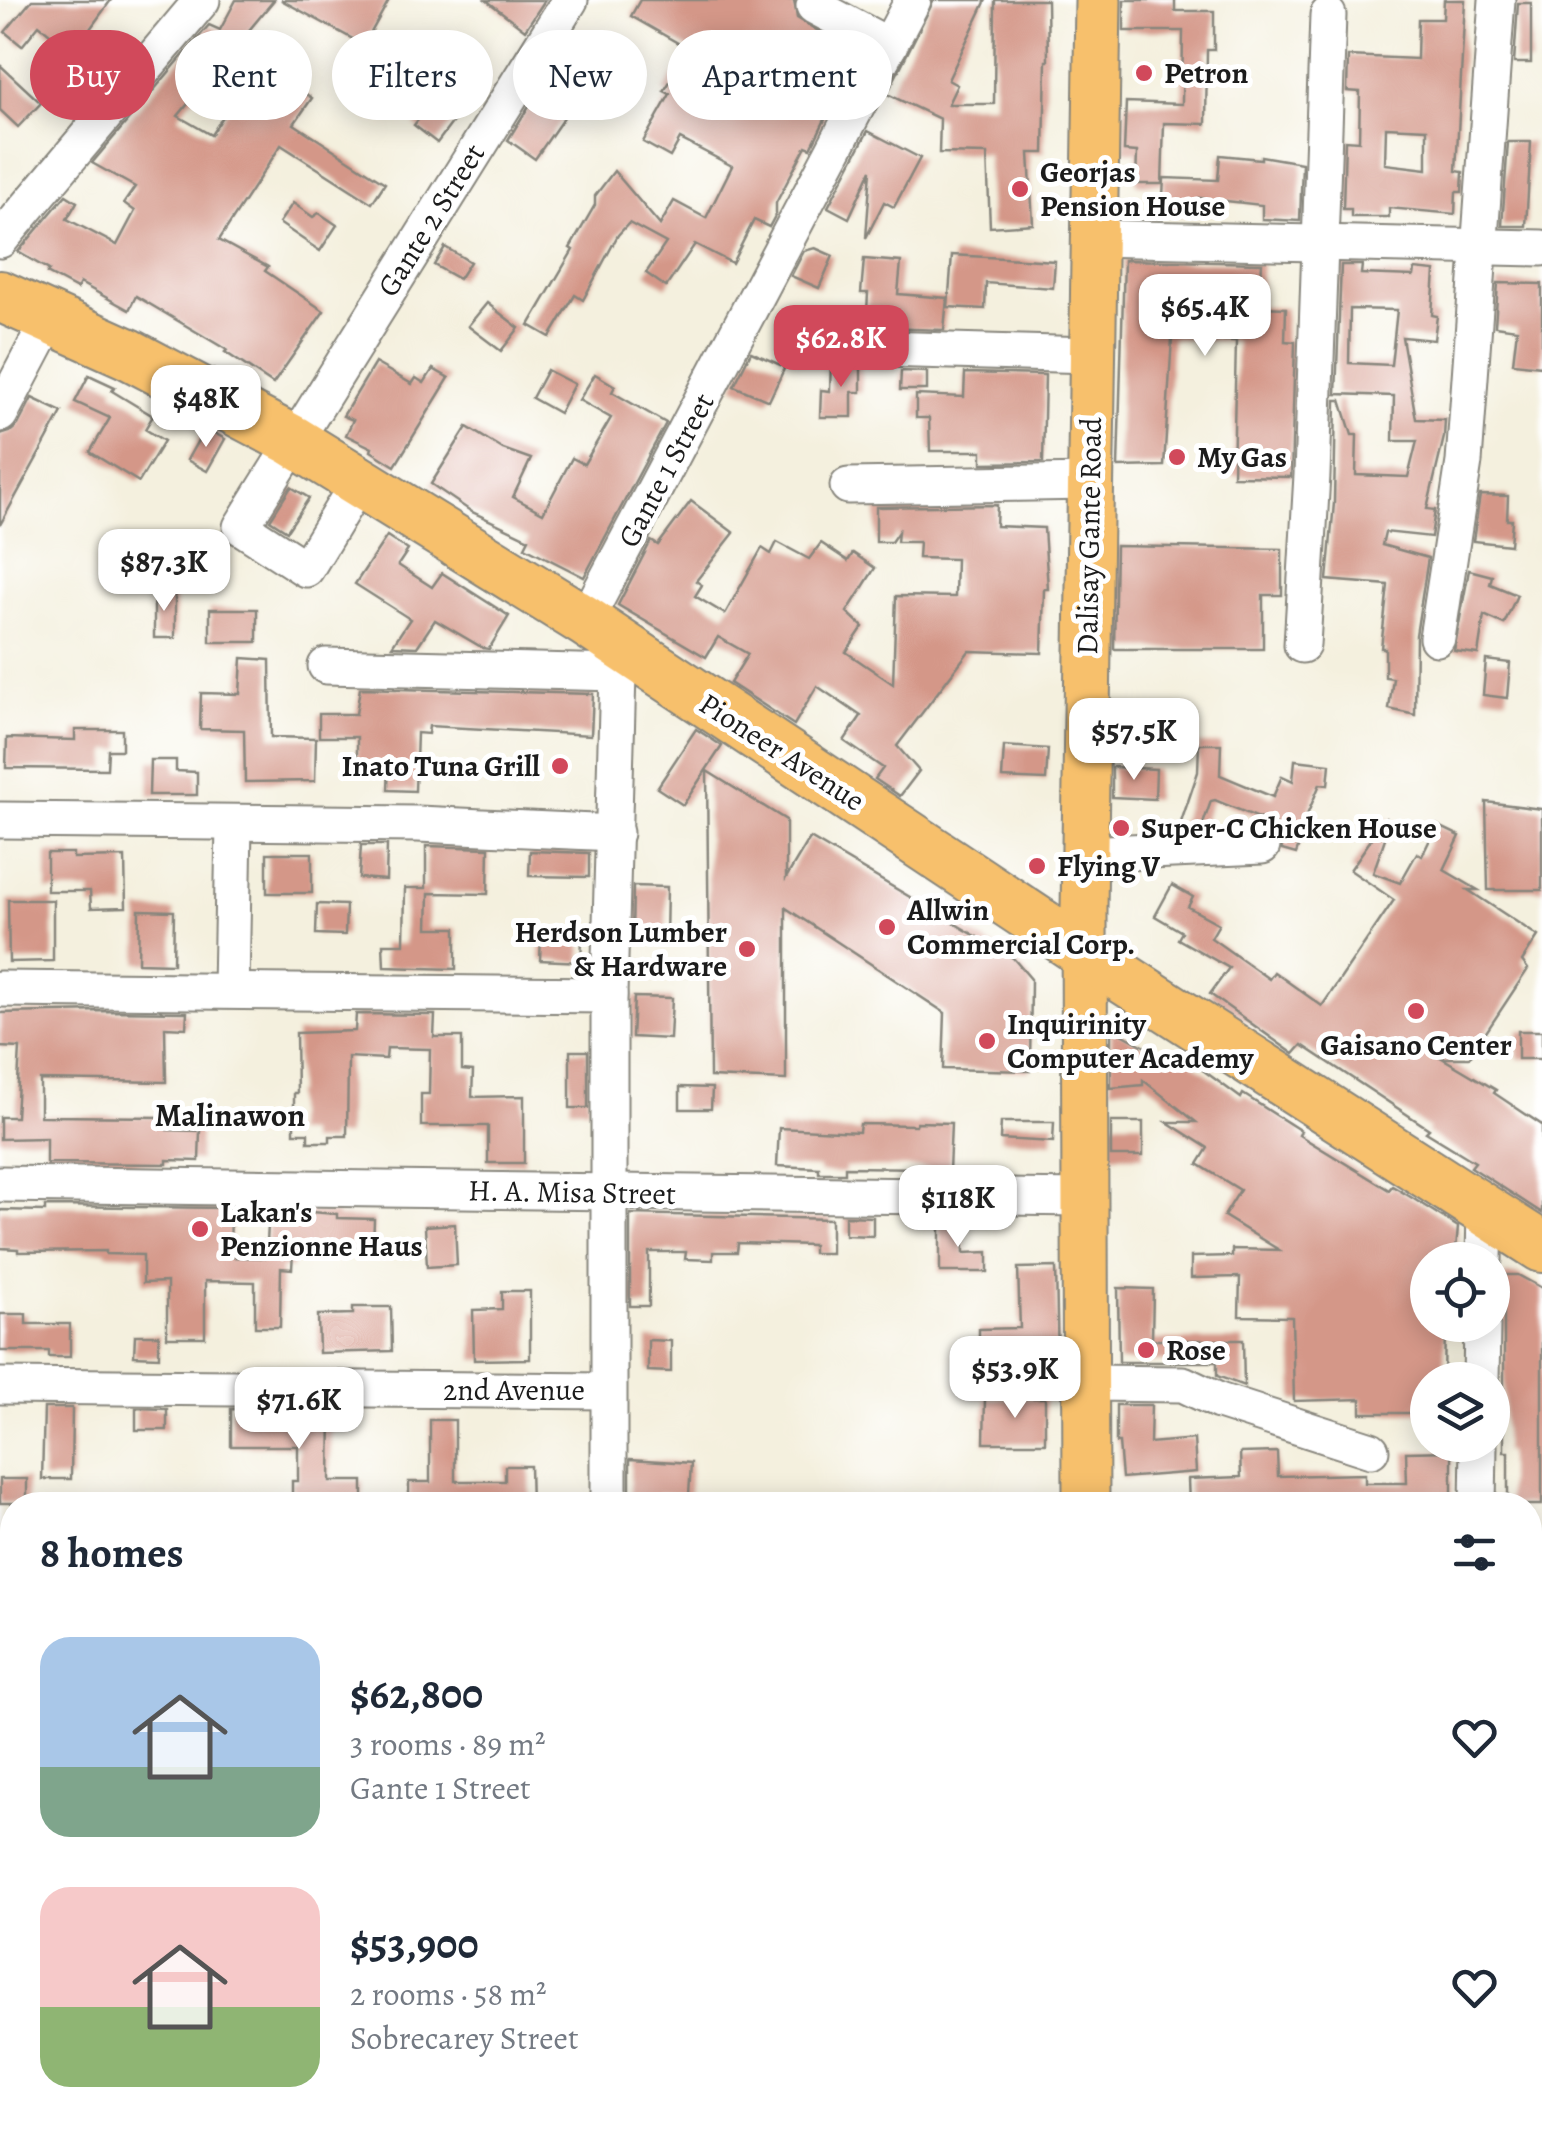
<!DOCTYPE html>
<meta charset="utf-8">
<style>
body{margin:0;font-family:Alegreya,serif;background:#f6f6f7;color:#1f2937;height:100vh;display:flex;flex-direction:column;font-size:38px;white-space:nowrap}
*{box-sizing:border-box;margin:0}
p{font-size:32px;color:#747a83}
.icon{flex:none;width:55px;height:55px;fill:none;stroke:currentColor;stroke-width:2;stroke-linecap:round;stroke-linejoin:round}
.map{position:relative;flex:1;overflow:hidden}
.side{position:absolute;left:0px;top:1492px;width:1542px;height:642px;display:flex;flex-direction:column;background:#fff;border-radius:40px 40px 0 0;box-shadow:0 5px 25px #0003}
.side>*{flex:none}
.guide{position:absolute;left:30px;top:30px;width:1000px;height:90px;display:flex;gap:20px}
.buttons{position:absolute;left:1410px;top:1242px;display:grid;gap:20px}
.buttons a{display:grid;place-items:center;width:100px;height:100px;border-radius:50%;background:#fff;box-shadow:0 5px 25px #0003;font-size:50px}
.price{position:absolute;translate:-50% -85px;padding:0 22px;border-radius:20px;background:#fff;color:#222;font-size:32px;line-height:65px;filter:drop-shadow(0 2px 5px #0008)}
.price::after{content:'';position:absolute;left:50%;top:60px;width:30px;height:22px;margin-left:-15px;background:inherit;clip-path:polygon(0 0,100% 0,50% 100%)}
.price.active{background:#d1495b;color:#fff}
ul{padding:0;list-style:none}
li{display:flex;align-items:center;gap:30px;height:250px;padding:0 40px}
li span{display:grid;place-items:center;flex:none;width:280px;height:200px;border-radius:30px;color:#555}
li>.icon{margin-inline-start:auto}
span .icon{width:120px;height:120px;fill:#fffc;stroke-width:1}
li b{font-size:42px}
h2{display:flex;justify-content:space-between;align-items:center;height:120px;padding:0 40px;font-size:42px}
.chip{padding:0 35px;border-radius:45px;background:#fff;box-shadow:0 5px 25px #0003;font-size:35px;line-height:90px}
.chip.active{background:#d1495b;color:#fff}
.map>svg:first-child{display:block}
.lines{fill:none;stroke-linecap:round;stroke-linejoin:round}
.stream{stroke:#53b6d1;stroke-width:6}
.building{fill:#d49788;fill-rule:evenodd}
.minor-casing{stroke:#88867d;stroke-width:39}
.major-casing{stroke:#88867d;stroke-width:49}
.highway-casing{stroke:#88867d;stroke-width:54}
.minor{stroke:#fff;stroke-width:35}
.major{stroke:#f7c06c;stroke-width:45}
.highway{stroke:#f7c06c;stroke-width:50}
.poi-dot{fill:#d1495b;stroke:#fff;stroke-width:4}
.labels{text-anchor:middle;stroke-width:10;stroke-linejoin:round;paint-order:stroke}
.poi-label{font-size:30px;font-weight:bold;fill:#1c1c1c;stroke:#fff;text-anchor:start}
.street-label{font-size:30px;fill:#1c1c1c;stroke:#fff}
.neighbourhood-label{font-size:32px;font-weight:bold;fill:#1c1c1c;stroke:#fff}
</style>
<div class="map">
<svg width="1542" height="2134" viewBox="0 0 1542 2134">
<rect width="100%" height="100%" fill="#fff"/>
<filter id="ink" filterUnits="userSpaceOnUse"><feTurbulence type="fractalNoise" baseFrequency=".01" numOctaves="2"/><feDisplacementMap in="SourceGraphic" scale="20" xChannelSelector="R" yChannelSelector="G"/><feConvolveMatrix kernelMatrix="1 2 1 2 8 2 1 2 1" color-interpolation-filters="sRGB"/></filter>
<filter id="wash" filterUnits="userSpaceOnUse"><feTurbulence type="fractalNoise" baseFrequency=".0048" numOctaves="4" result="noise"/><feDisplacementMap in="SourceGraphic" scale="40" xChannelSelector="R" yChannelSelector="G"/><feGaussianBlur stdDeviation="2.25" result="paint"/><feColorMatrix in="noise" values="0 0 0 0 0 0 0 0 0 0 0 0 0 0 0 0 0 1.4 0 .05"/><feComposite in="paint" operator="in"/></filter>
<g filter="url(#wash)">
<rect width="100%" height="100%" fill="#f4f0de"/>
<g class="lines">
<!-- stream -->
<polyline class="stream" points="0,1870 12,1869"/>
</g>
<g id="blocks">
<!-- building -->
<g class="building">
<polygon points="32,0 111,0 90,29 117,50 99,74 39,25 22,46 5,32"/>
<polygon points="236,0 274,0 178,116 211,135 258,63 312,98 294,124 385,183 372,203 281,145 219,240 268,267 265,271 324,311 273,384 225,352 227,350 136,296 129,310 80,283 77,289 47,273 49,270 18,252 66,195 77,202 67,219 117,245 135,211 124,203 135,187 92,163 209,25 220,30"/>
<polygon points="281,0 389,0 364,45"/>
<polygon points="486,0 545,0 525,30"/>
<polygon points="640,0 794,0 797,18 841,45 822,85 838,93 811,148 806,146 776,203 776,214 769,227 754,220 732,263 695,244 666,287 646,273 666,243 629,223 618,235 583,300 575,295 550,337 529,325 573,250 570,248 595,205 595,196 614,171 660,225 674,201 706,218 732,166 680,139 670,157 643,142 670,94 664,91 690,50 631,16"/>
<polygon points="934,0 986,0 948,80 957,85 948,104 994,104 995,0 1047,0 1048,61 1046,61 1044,153 1029,153 1033,224 990,227 987,154 939,153 940,119 887,94"/>
<polygon points="1124,0 1175,0 1175,11 1214,11 1214,50 1207,50 1206,124 1164,123 1162,184 1136,184 1137,152 1124,151 1126,102 1182,104 1183,31 1124,31"/>
<path d="M1444 0H1465L1456 171 1463 172 1462 192H1456L1455 214 1389 208V217H1351V209H1343L1345 140 1359 141 1360 92 1347 91 1348 56 1417 59 1418 19H1443ZM1386 127 1427 129V169L1385 164Z"/>
<polygon points="1518,3 1531,3 1531,63 1514,63"/>
<polygon points="570,48 600,68 577,107 573,104 535,159 508,140 538,91 543,94"/>
<polygon points="0,65 41,103 18,127 0,110"/>
<polygon points="434,74 449,85 441,96 461,111 437,143 414,125 425,111 413,102"/>
<polygon points="868,131 920,158 894,207 884,202 866,238 871,170 849,218 828,207"/>
<polygon points="1508,142 1531,142 1526,226 1502,226"/>
<polygon points="1220,155 1261,159 1261,156 1302,163 1300,221 1262,219 1262,205 1199,198 1198,215 1162,214 1164,178 1218,180"/>
<polygon points="293,203 313,217 319,213 337,225 320,251 279,223"/>
<polygon points="445,247 470,262 459,279 434,265"/>
<polygon points="815,248 833,256 819,288 791,276 804,251"/>
<polygon points="952,255 1055,261 1053,288 986,283 985,309 948,307"/>
<polygon points="864,259 901,262 898,294 947,298 944,330 883,328 866,331 868,293 861,293"/>
<polygon points="1124,260 1262,263 1259,307 1286,308 1285,341 1295,342 1291,477 1233,476 1236,341 1172,338 1164,466 1118,467"/>
<path d="M1341 265H1362L1361 274 1414 276 1415 269 1435 271 1432 315 1437 316 1434 340 1402 337 1416 419 1445 420 1444 437 1427 509 1435 510 1431 537 1385 532 1382 545 1428 558 1416 635 1415 715 1389 709 1393 678 1385 677V648H1381L1388 585 1327 580 1334 503 1336 400H1341L1352 435H1357L1356 475 1408 477 1417 441H1393L1394 396 1336 394ZM1350 309 1397 310 1391 365 1349 363Z"/>
<polygon points="1498,283 1542,284 1542,366 1513,363 1517,329 1495,326"/>
<polygon points="487,303 519,328 501,351 468,326"/>
<polygon points="751,352 785,367 769,401 734,386"/>
<polygon points="831,361 861,362 861,392 852,392 852,417 820,417 821,390 830,391"/>
<polygon points="375,363 412,384 416,378 424,383 433,369 449,378 395,466 371,451 372,448 346,435 353,420 343,416"/>
<polygon points="547,370 574,384 559,413 532,398"/>
<polygon points="901,371 927,372 927,390 900,390"/>
<polygon points="965,373 1045,375 1043,462 982,463 982,451 930,451 929,418 916,418 916,395 964,397"/>
<polygon points="595,374 615,386 612,392 666,423 584,577 525,547 529,539 472,512 431,484 467,427 503,449 531,459 513,497 543,513 572,458 584,464 611,418 579,400"/>
<polygon points="89,375 115,387 112,391 153,416 145,429 164,441 139,482 90,452 110,418 75,402"/>
<polygon points="32,398 62,412 0,525 0,435 10,432 18,425"/>
<polygon points="205,428 225,439 207,471 187,460"/>
<polygon points="291,487 309,498 287,531 270,520"/>
<polygon points="1480,495 1508,496 1507,520 1512,520 1510,545 1473,541"/>
<polygon points="691,501 734,533 696,581 702,585 695,596 725,614 762,548 771,554 777,542 809,559 821,543 848,561 853,553 875,568 847,612 863,627 846,652 893,684 896,596 955,597 956,559 918,558 919,542 897,542 898,532 891,542 876,542 876,507 997,505 996,526 1044,528 1048,589 1044,589 1042,653 969,651 897,746 919,771 900,796 875,779 883,768 844,741 861,716 817,686 794,725 730,683 748,654 718,637 706,657 618,605 651,541 658,545"/>
<polygon points="387,536 408,550 398,565 432,587 442,573 509,616 489,649 483,648 435,620 417,647 392,646 410,619 355,584"/>
<polygon points="1116,546 1282,549 1282,595 1263,595 1263,649 1114,649"/>
<polygon points="1469,570 1492,576 1490,584 1517,595 1504,624 1484,615 1478,654 1454,651"/>
<rect x="154" y="591" width="21" height="47"/>
<rect x="210" y="609" width="47" height="33"/>
<polygon points="242,658 270,660 271,737 316,738 315,781 245,782 244,730 200,729 201,693 240,694"/>
<polygon points="1486,660 1510,663 1507,698 1483,695"/>
<polygon points="360,688 593,694 591,735 429,726 428,734 417,733 415,791 388,790 389,763 357,763 357,737 319,737 319,714 356,714"/>
<polygon points="696,729 722,746 683,805 657,788"/>
<polygon points="75,730 122,730 122,750 108,750 107,769 6,768 7,738 75,740"/>
<polygon points="1199,744 1221,744 1220,775 1273,797 1282,776 1293,781 1295,760 1330,764 1328,785 1320,784 1302,827 1305,828 1296,854 1282,850 1280,835 1275,830 1276,825 1215,800 1211,801 1202,827 1179,828 1198,772"/>
<polygon points="1004,746 1048,749 1046,780 1002,778"/>
<polygon points="150,760 176,760 176,771 197,772 197,795 149,795"/>
<polygon points="1112,767 1156,769 1155,799 1112,797"/>
<polygon points="707,771 786,820 786,878 810,838 1013,958 1031,979 1030,1071 943,1069 945,1013 786,908 786,1080 710,1077"/>
<polygon points="1486,802 1542,809 1542,890 1488,890"/>
<polygon points="1386,818 1391,821 1373,873 1400,883 1417,853 1422,856 1437,825 1460,836 1444,870 1478,890 1468,890 1538,936 1522,961 1528,969 1469,1058 1442,1058 1496,1090 1494,1093 1542,1125 1542,1213 1471,1167 1475,1162 1426,1132 1429,1129 1302,1045 1294,1054 1210,994 1229,968 1178,939 1182,932 1155,916 1172,885 1193,897 1188,907 1219,924 1211,938 1269,979 1274,972 1322,1006 1394,900 1350,870"/>
<polygon points="361,845 387,845 386,880 359,878"/>
<polygon points="426,846 489,848 488,894 429,893 428,928 456,928 456,969 384,967 383,944 404,944 405,888 426,888"/>
<polygon points="530,851 589,853 589,877 529,876"/>
<polygon points="47,853 73,853 73,858 125,857 126,907 91,908 90,891 47,891"/>
<rect x="267" y="853" width="45" height="40"/>
<polygon points="633,886 667,887 666,940 632,939"/>
<polygon points="8,900 53,900 53,961 9,962"/>
<polygon points="317,904 346,905 345,935 316,934"/>
<polygon points="139,910 174,911 173,964 138,963"/>
<polygon points="541,936 582,938 581,962 540,960"/>
<polygon points="634,997 672,998 670,1039 632,1037"/>
<polygon points="104,1011 187,1012 186,1028 165,1027 166,1082 40,1080 40,1116 167,1117 167,1130 200,1131 199,1161 167,1160 167,1164 46,1163 46,1138 0,1139 0,1117 16,1117 20,1048 0,1047 0,1013"/>
<polygon points="356,1014 435,1015 434,1037 462,1037 462,1070 473,1071 472,1097 524,1096 524,1163 488,1163 488,1126 421,1126 421,1094 429,1094 430,1049 387,1048 386,1059 348,1057 347,1136 330,1136 330,1142 308,1142 308,1133 294,1133 294,1093 297,1093 296,1033 355,1031"/>
<polygon points="1111,1028 1171,1061 1178,1052 1241,1098 1243,1094 1301,1131 1299,1135 1389,1190 1392,1186 1409,1196 1458,1227 1455,1260 1428,1260 1428,1325 1445,1325 1444,1380 1428,1380 1428,1413 1361,1413 1361,1399 1294,1401 1292,1317 1239,1316 1240,1277 1191,1278 1191,1257 1232,1256 1232,1249 1279,1250 1224,1216 1240,1190 1198,1164 1208,1148 1167,1122 1196,1122 1143,1080 1143,1085 1111,1088"/>
<rect x="1518" y="1031" width="24" height="28"/>
<rect x="570" y="1051" width="18" height="57"/>
<polygon points="680,1087 712,1088 711,1109 680,1109"/>
<polygon points="917,1122 951,1123 949,1171 929,1170 929,1168 845,1167 845,1173 819,1173 819,1168 777,1166 779,1128 859,1132 860,1124 916,1125"/>
<polygon points="1001,1122 1054,1122 1053,1142 1000,1139"/>
<rect x="1111" y="1122" width="32" height="34"/>
<polygon points="45,1206 231,1208 230,1257 266,1258 269,1209 337,1214 337,1218 374,1219 373,1247 320,1246 320,1254 293,1252 292,1269 281,1268 280,1327 255,1327 255,1282 205,1281 205,1337 167,1337 167,1282 143,1283 143,1255 106,1254 106,1251 18,1252 18,1249 0,1248 0,1210 45,1211"/>
<polygon points="630,1214 831,1219 831,1253 813,1253 813,1245 738,1243 737,1252 713,1252 713,1260 685,1259 686,1252 649,1252 649,1306 630,1306"/>
<polygon points="845,1216 873,1217 873,1236 845,1235"/>
<polygon points="940,1217 963,1218 964,1253 988,1252 988,1272 940,1272"/>
<polygon points="455,1224 457,1265 427,1267 425,1226"/>
<polygon points="1056,1267 1058,1365 979,1366 979,1329 1020,1328 1018,1268"/>
<polygon points="1504,1275 1518,1275 1542,1288 1542,1505 1508,1505 1508,1452 1504,1452"/>
<polygon points="1118,1288 1153,1289 1152,1340 1243,1340 1244,1386 1217,1376 1217,1362 1119,1362"/>
<polygon points="502,1291 530,1291 530,1359 474,1360 473,1310 502,1309"/>
<polygon points="353,1307 391,1307 392,1351 319,1353 318,1315 353,1314"/>
<polygon points="0,1314 26,1314 26,1324 70,1324 70,1357 49,1357 49,1351 0,1351"/>
<polygon points="135,1335 159,1335 159,1357 134,1356"/>
<polygon points="648,1340 671,1341 671,1372 648,1371"/>
<polygon points="985,1398 1045,1398 1045,1443 984,1443"/>
<polygon points="1116,1405 1151,1405 1150,1443 1194,1439 1196,1472 1122,1478 1119,1443 1116,1443"/>
<polygon points="44,1408 72,1408 71,1479 42,1479"/>
<polygon points="136,1408 167,1409 167,1430 136,1430"/>
<polygon points="231,1409 331,1412 330,1481 363,1481 363,1505 292,1505 292,1481 298,1481 298,1446 231,1446"/>
<polygon points="430,1420 455,1420 455,1481 505,1481 505,1466 530,1466 531,1505 409,1505 409,1482 430,1482"/>
<polygon points="1452,1451 1452,1505 1189,1505 1188,1479 1241,1477 1240,1453 1277,1452 1278,1476 1365,1474 1365,1483 1407,1483 1406,1452"/>
<polygon points="630,1459 691,1463 689,1495 658,1493 657,1505 630,1505"/>
<rect x="0" y="1479" width="27" height="24"/>
</g>
</g>
</g>
<g filter="url(#ink)">
<use href="#blocks" fill-opacity="0" stroke="#88867d" stroke-width="2.5"/>
<g class="lines">
<!-- minor casing -->
<g class="minor-casing">
<g id="minor">
<polyline points="814,6 889,46"/>
<polyline points="1092,238 1542,248"/>
<polyline points="0,240 202,0"/>
<polyline points="882,349 1091,355"/>
<polyline points="0,414 50,319"/>
<polyline points="359,481 306,569 241,527 570,0"/>
<polyline points="848,486 1089,482"/>
<polyline points="585,621 913,0"/>
<polyline points="1437,638 1464,462 1497,0"/>
<polyline points="1302,645 1312,475 1328,15"/>
<polyline points="326,666 618,673"/>
<polyline points="0,820 418,824 615,833"/>
<polyline points="1084,854 1262,846"/>
<polyline points="0,989 609,995"/>
<polyline points="231,990 234,824"/>
<polyline points="0,1184 1084,1198"/>
<polyline points="1484,1260 1485,1209"/>
<polyline points="1481,1380 1482,1325"/>
<polyline points="1087,1383 1183,1384 1219,1401 1371,1450"/>
<polyline points="0,1386 608,1391"/>
<polyline points="609,1505 609,995 618,673 632,652"/>
<polyline points="1478,1505 1479,1445"/>
<polyline points="0,1575 12,1575"/>
<polyline points="1530,1625 1542,1624"/>
<polyline points="1530,2040 1542,2040"/>
<polyline points="230,2122 230,2134"/>
<polyline points="458,2122 459,2134"/>
<polyline points="1477,2122 1477,2134"/>
</g>
</g>
<!-- major casing -->
<g class="major-casing">
<g id="major">
<polyline points="1086,1505 1084,910 1098,0"/>
<polyline points="1078,2122 1078,2134"/>
</g>
</g>
<!-- highway casing -->
<g class="highway-casing">
<polyline id="highway" points="0,296 129,354 292,440 585,621 1115,973 1542,1247"/>
</g>
<!-- minor -->
<use href="#minor" class="minor"/>
<!-- major -->
<use href="#major" class="major"/>
<!-- highway -->
<use href="#highway" class="highway"/>
</g>
</g>
<!-- markers -->
<g class="poi-dot">
<circle cx="1144" cy="73" r="10"/>
<circle cx="1020" cy="189" r="10"/>
<circle cx="1177" cy="457" r="10"/>
<circle cx="560" cy="766" r="10"/>
<circle cx="1121" cy="828" r="10"/>
<circle cx="1037" cy="866" r="10"/>
<circle cx="887" cy="927" r="10"/>
<circle cx="747" cy="949" r="10"/>
<circle cx="1416" cy="1011" r="10"/>
<circle cx="987" cy="1041" r="10"/>
<circle cx="200" cy="1229" r="10"/>
<circle cx="1146" cy="1350" r="10"/>
</g>
<g class="labels">
<!-- poi labels -->
<g class="poi-label">
<text x="1164" y="83">Petron</text>
<text x="1040" y="182">Georjas<tspan x="1040" dy="34">Pension House</tspan></text>
<text x="1197" y="467">My Gas</text>
<text x="540" y="776" text-anchor="end">Inato Tuna Grill</text>
<text x="1141" y="838">Super-C Chicken House</text>
<text x="1057" y="876">Flying V</text>
<text x="907" y="920">Allwin<tspan x="907" dy="34">Commercial Corp.</tspan></text>
<text x="727" y="942" text-anchor="end">Herdson Lumber<tspan x="727" dy="34">&amp; Hardware</tspan></text>
<text x="1007" y="1034">Inquirinity<tspan x="1007" dy="34">Computer Academy</tspan></text>
<text x="1416" y="1055" text-anchor="middle">Gaisano Center</text>
<text x="220" y="1222">Lakan's<tspan x="220" dy="34">Penzionne Haus</tspan></text>
<text x="1166" y="1360">Rose</text>
</g>
<!-- street labels -->
<g class="street-label">
<text transform="translate(431 220) rotate(-58)" y="10">Gante 2 Street</text>
<text transform="translate(666 470) rotate(-62)" y="10">Gante 1 Street</text>
<text transform="translate(1089 536) rotate(-89)" y="10">Dalisay Gante Road</text>
<text transform="translate(782 752) rotate(33)" y="10">Pioneer Avenue</text>
<text transform="translate(572 1192) rotate(1)" y="10">H. A. Misa Street</text>
<text x="514" y="1400">2nd Avenue</text>
</g>
<!-- neighbourhood labels -->
<g class="neighbourhood-label">
<text x="230" y="1126">Malinawon</text>
</g>
</g>
</svg>
<div class="buttons">
<a><svg class="icon" aria-label="locate" viewBox="0 0 24 24"><circle cx="12" cy="12" r="6"/><path d="M12 2v4M12 18v4M2 12h4M18 12h4"/></svg></a>
<a><svg class="icon" aria-label="layers" viewBox="0 0 24 24"><path d="M12 4l9 5-9 5-9-5zM3 14l9 5 9-5"/></svg></a>
</div>
<b class="price" style="left:1205px;top:359px">$65.4K</b>
<b class="price active" style="left:841px;top:390px">$62.8K</b>
<b class="price" style="left:206px;top:450px">$48K</b>
<b class="price" style="left:164px;top:614px">$87.3K</b>
<b class="price" style="left:1134px;top:783px">$57.5K</b>
<b class="price" style="left:958px;top:1250px">$118K</b>
<b class="price" style="left:1015px;top:1421px">$53.9K</b>
<b class="price" style="left:299px;top:1452px">$71.6K</b>
<div class="guide">
<a class="chip active">Buy</a>
<a class="chip">Rent</a>
<a class="chip">Filters</a>
<a class="chip">New</a>
<a class="chip">Apartment</a>
</div>
<section class="side">
<h2>8 homes<svg class="icon" aria-label="filters" viewBox="0 0 24 24"><path d="M4 7h16M4 17h16"/><circle cx="9" cy="7" r="2"/><circle cx="15" cy="17" r="2"/></svg></h2>
<ul>
<li><span style="background:linear-gradient(#a9c7e8 65%,#7fa58c 0)"><svg class="icon" aria-label="home" viewBox="0 0 24 24"><path d="M3 11l9-7 9 7M6 9v11h12V9"/></svg></span><div><b>$62,800</b><p>3 rooms · 89 m²</p><p>Gante 1 Street</p></div><svg class="icon" aria-label="heart" viewBox="0 0 24 24"><path d="M12 20l-8-8c-3-5 5-10 8-4 3-6 11-1 8 4z"/></svg></li>
<li><span style="background:linear-gradient(#f6c9c9 60%,#8fb573 0)"><svg class="icon" aria-label="home" viewBox="0 0 24 24"><path d="M3 11l9-7 9 7M6 9v11h12V9"/></svg></span><div><b>$53,900</b><p>2 rooms · 58 m²</p><p>Sobrecarey Street</p></div><svg class="icon" aria-label="heart" viewBox="0 0 24 24"><path d="M12 20l-8-8c-3-5 5-10 8-4 3-6 11-1 8 4z"/></svg></li>
</ul>
</section>
</div>
